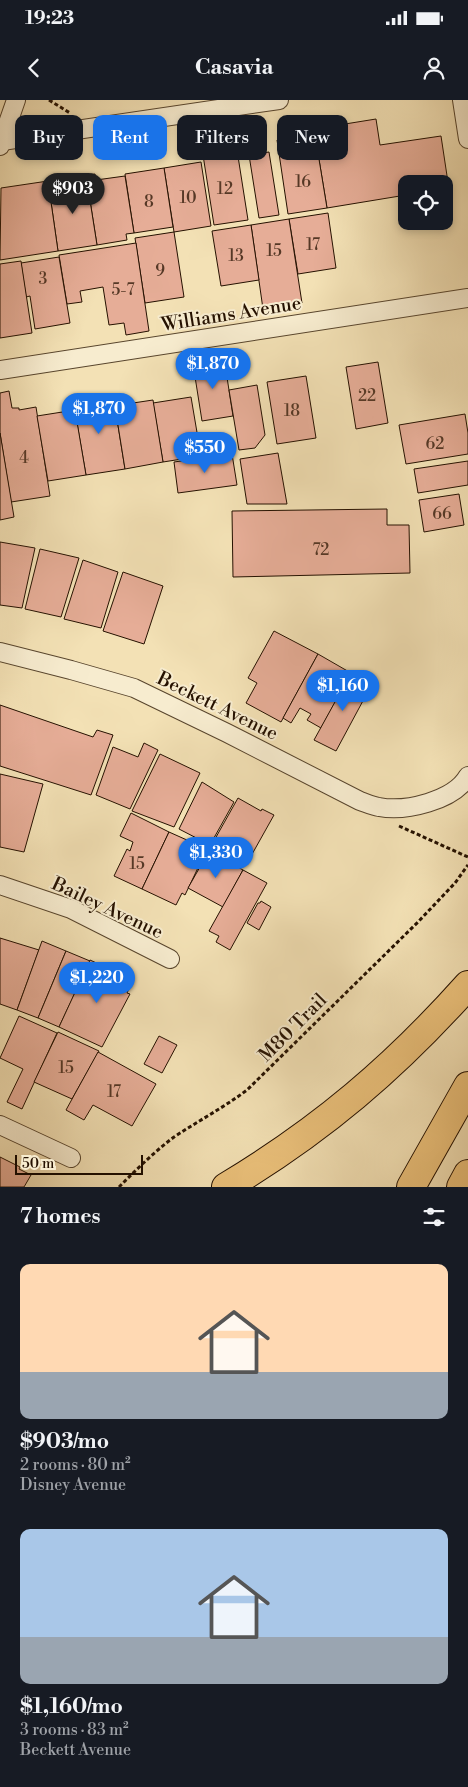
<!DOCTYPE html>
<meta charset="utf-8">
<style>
body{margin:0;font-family:"Libre Bodoni",serif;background:#242831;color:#f1f3f6;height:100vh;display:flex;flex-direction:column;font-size:19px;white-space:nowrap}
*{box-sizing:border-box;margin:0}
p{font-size:16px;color:#9ea1a6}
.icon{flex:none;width:28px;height:28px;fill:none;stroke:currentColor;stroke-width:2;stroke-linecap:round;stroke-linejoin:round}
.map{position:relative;height:1087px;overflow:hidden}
.sheet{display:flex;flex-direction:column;background:#171b24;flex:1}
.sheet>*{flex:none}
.hud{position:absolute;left:15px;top:15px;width:439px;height:45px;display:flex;gap:10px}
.fabs{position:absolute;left:398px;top:75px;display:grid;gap:10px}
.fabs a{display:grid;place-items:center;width:55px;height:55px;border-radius:10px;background:#171b24;box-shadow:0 2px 8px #0003;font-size:25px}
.scale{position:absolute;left:15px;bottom:12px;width:128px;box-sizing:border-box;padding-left:5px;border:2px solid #251100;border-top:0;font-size:14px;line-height:18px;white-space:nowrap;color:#251100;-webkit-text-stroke:4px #f7eccf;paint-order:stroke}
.price{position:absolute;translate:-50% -42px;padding:0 11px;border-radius:18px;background:#1a73e8;color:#fff;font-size:16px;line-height:32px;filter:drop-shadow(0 1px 2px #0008)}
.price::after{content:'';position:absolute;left:50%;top:30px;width:15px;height:11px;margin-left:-8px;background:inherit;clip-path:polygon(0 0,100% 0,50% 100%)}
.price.active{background:#222;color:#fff}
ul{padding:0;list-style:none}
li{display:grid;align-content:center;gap:10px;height:265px;padding:0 20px}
li span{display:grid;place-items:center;height:155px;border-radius:10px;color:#555}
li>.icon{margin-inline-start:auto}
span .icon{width:90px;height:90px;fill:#fffc;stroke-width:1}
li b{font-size:21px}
h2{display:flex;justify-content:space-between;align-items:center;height:60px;padding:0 20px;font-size:21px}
.pill{padding:0 18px;border-radius:10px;background:#171b24;box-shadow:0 2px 8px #0003;font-size:18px;line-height:45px}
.pill.active{background:#1a73e8;color:#fff}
.status{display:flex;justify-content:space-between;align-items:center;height:35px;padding:0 25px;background:#171b24;direction:ltr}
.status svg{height:14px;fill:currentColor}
header{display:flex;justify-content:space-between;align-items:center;height:65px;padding:0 20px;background:#171b24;font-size:22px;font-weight:800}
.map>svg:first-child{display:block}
.building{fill:#e6ad97;stroke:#251100}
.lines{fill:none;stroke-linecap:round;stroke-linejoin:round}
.minor-casing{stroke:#58452d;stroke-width:20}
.motorway-casing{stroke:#251100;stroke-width:30}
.path{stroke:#251100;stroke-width:3;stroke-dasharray:4 2.5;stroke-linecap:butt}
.minor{stroke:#f7eccf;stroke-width:18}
.motorway{stroke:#eac07a;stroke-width:28}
.labels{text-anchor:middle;stroke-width:4;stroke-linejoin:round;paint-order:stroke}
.number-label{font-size:16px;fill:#553826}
.street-label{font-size:19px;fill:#251100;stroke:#f7eccf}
</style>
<div class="status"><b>19:23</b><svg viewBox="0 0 49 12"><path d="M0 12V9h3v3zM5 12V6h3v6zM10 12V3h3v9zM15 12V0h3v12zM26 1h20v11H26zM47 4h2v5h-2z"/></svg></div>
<header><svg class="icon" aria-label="back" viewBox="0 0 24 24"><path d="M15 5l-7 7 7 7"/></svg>Casavia<svg class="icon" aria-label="person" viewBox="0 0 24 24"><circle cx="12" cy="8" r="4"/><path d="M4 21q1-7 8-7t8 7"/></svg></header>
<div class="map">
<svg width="468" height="1087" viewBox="0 0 468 1087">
<rect width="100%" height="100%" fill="#f3e1b5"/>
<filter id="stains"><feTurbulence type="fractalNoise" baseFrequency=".004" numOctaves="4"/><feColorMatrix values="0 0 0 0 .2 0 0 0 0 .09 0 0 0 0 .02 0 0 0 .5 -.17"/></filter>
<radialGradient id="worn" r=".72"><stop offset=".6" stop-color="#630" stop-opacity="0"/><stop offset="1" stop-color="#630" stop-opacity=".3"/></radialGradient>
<!-- building -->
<g class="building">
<polygon points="376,19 380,45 441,36 449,89 444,90 444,84 406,84 406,95 327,108 314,29"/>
<polygon points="288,38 290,51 317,47 327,108 288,114 277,40"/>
<polygon points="237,50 248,120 214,125 203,55"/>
<polygon points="269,52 279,115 259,118 249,55"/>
<polygon points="201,62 211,126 174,132 164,68"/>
<polygon points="164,68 173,127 134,133 125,74"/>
<polygon points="95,74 96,80 125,76 134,133 126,134 127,140 97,145 86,75"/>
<polygon points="86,75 97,145 58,151 49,88 77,83 76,76"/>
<polygon points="48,81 58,151 0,160 1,88"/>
<polygon points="328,113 336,168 298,174 289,119"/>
<polygon points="289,119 302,203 263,209 251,125"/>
<polygon points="251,125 259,180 221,186 212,131"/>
<polygon points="174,132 184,197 145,203 135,138"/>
<polygon points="136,143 149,231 126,235 124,223 109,225 103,187 80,191 82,202 67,204 59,155"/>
<polygon points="59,157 70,223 35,229 30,196 26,197 21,163"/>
<polygon points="21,161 32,233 0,238 0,164"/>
<polygon points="224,258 233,316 202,321 193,264"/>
<polygon points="378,262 388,323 356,329 346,267"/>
<polygon points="306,276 316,338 277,344 267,282"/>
<polygon points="257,285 265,335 255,348 239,350 229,290"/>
<polygon points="9,291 12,308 19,308 19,310 36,307 50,396 11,402 0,333 0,293"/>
<polygon points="110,294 113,313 116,313 125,369 86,375 73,300"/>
<polygon points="191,297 201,356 163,362 153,303"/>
<polygon points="153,300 163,362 125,369 116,313 134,310 133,303"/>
<polygon points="75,310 86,375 48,381 37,316"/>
<polygon points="465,314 468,333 468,354 406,364 399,325"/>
<polygon points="0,333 14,417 0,420"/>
<polygon points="278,353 287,404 247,404 240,359"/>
<polygon points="232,354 237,385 178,393 174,362"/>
<polygon points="468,361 468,385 418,393 414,369"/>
<polygon points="459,394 464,425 424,432 419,400"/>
<polygon points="387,409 387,425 409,425 410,473 233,477 232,411"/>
<polygon points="0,442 35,448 22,508 0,505"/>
<polygon points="40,449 79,458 61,517 25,509"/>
<polygon points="83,460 118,472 101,528 64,519"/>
<polygon points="123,472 163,486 144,544 103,531"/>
<polygon points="274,531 318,554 281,622 246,603 257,583 248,578"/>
<polygon points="318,554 351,573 321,628 307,620 311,614 300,608 291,623 283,618"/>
<polygon points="351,573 372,584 336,651 314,640"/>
<polygon points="0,605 93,637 97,630 113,635 91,695 0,666"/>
<polygon points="144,643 158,650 130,709 96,695 113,647 138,657"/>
<polygon points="160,654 200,673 174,727 132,711"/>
<polygon points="0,674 43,684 24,752 0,747"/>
<polygon points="202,682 234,702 210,745 179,729"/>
<polygon points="238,698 261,711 262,709 274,715 246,765 211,746"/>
<polygon points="131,713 169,732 142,789 114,776 127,749 130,751 133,742 120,736"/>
<polygon points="169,732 207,749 185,795 182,793 176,805 142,789"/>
<polygon points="209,751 243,770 223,807 188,788"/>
<polygon points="243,770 267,783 230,850 216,842 219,836 209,831"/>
<polygon points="261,801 271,807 259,830 247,823 258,803 260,803"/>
<polygon points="0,838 39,850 17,910 0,904"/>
<polygon points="42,841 66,851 38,918 17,910"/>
<polygon points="66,851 90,861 59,927 38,918"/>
<polygon points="90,860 133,880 127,893 130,894 102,947 59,927"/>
<polygon points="19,916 57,933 22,1009 7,1002 23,969 0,958"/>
<polygon points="58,932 99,951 72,999 34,982"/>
<polygon points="159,936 177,945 162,973 144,964"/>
<polygon points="98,952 156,984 132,1026 93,1005 84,1020 66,1010"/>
<polygon points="0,1057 20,1067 19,1069 31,1075 24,1087 0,1087"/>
</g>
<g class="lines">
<!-- minor casing -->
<g class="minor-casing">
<g id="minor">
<polyline points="462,0 468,39"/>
<polyline points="2,41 279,0"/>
<polyline points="0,46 16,0"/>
<polyline points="0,270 468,198"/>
<path d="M0 552 71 570 134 588 227 633 360 701C366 703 373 706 379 707 405 712 454 701 468 676"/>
<polyline points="0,785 71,809 170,859"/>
<polyline points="0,1025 71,1058"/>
</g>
</g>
<!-- motorway casing -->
<g class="motorway-casing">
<g id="motorway">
<path d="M226 1087C321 1030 394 968 468 885"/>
<polyline points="411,1087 468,986"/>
<polyline points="461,1087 468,1074"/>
</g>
</g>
<!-- path -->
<g class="path">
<polyline points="49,0 70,13"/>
<polyline points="399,726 468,757"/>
<path d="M119 1087C136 1070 154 1052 174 1037 198 1021 223 1008 247 990L418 822 455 783 468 765"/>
</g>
<!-- minor -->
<use href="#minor" class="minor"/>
<!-- motorway -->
<use href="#motorway" class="motorway"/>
</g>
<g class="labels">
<!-- number labels -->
<g class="number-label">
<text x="303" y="87">16</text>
<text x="225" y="94">12</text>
<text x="188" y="103">10</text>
<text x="149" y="107">8</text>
<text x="313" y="150">17</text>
<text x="274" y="156">15</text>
<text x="236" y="161">13</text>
<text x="160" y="176">9</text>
<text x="43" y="184">3</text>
<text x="123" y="195">5-7</text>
<text x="367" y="301">22</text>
<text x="292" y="316">18</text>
<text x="435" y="349">62</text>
<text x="24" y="363">4</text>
<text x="442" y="419">66</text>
<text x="321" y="455">72</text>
<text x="137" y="769">15</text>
<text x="66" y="973">15</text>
<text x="114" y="997">17</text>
</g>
<!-- street labels -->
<g class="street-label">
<text transform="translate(231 213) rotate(-9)" y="7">Williams Avenue</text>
<text transform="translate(218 605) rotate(26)" y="7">Beckett Avenue</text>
<text transform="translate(108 807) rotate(25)" y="7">Bailey Avenue</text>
<text transform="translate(292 927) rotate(-45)" y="7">M80 Trail</text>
</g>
</g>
<rect width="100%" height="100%" filter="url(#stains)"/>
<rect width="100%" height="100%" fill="url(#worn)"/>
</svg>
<div class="fabs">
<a><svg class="icon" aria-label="locate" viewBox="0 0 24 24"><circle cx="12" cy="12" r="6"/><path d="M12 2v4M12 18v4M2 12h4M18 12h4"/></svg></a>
</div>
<div class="scale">50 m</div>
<b class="price active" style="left:73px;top:115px">$903</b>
<b class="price" style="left:213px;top:290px">$1,870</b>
<b class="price" style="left:99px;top:335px">$1,870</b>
<b class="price" style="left:205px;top:374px">$550</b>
<b class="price" style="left:343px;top:612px">$1,160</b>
<b class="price" style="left:216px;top:779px">$1,330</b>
<b class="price" style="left:97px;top:904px">$1,220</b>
<div class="hud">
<a class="pill">Buy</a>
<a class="pill active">Rent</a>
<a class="pill">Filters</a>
<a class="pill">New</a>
</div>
</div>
<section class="sheet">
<h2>7 homes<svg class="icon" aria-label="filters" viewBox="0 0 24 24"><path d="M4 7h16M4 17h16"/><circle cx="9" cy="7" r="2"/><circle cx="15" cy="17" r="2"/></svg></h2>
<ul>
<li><span style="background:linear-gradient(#ffd9b3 70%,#9aa5b1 0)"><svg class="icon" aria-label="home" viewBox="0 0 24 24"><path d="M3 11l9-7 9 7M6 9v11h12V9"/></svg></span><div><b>$903/mo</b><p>2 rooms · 80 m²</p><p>Disney Avenue</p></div></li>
<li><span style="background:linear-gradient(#a9c7e8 70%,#9aa5b1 0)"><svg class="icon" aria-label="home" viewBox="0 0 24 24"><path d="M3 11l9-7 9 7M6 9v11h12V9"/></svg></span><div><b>$1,160/mo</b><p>3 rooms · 83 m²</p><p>Beckett Avenue</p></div></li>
</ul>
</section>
